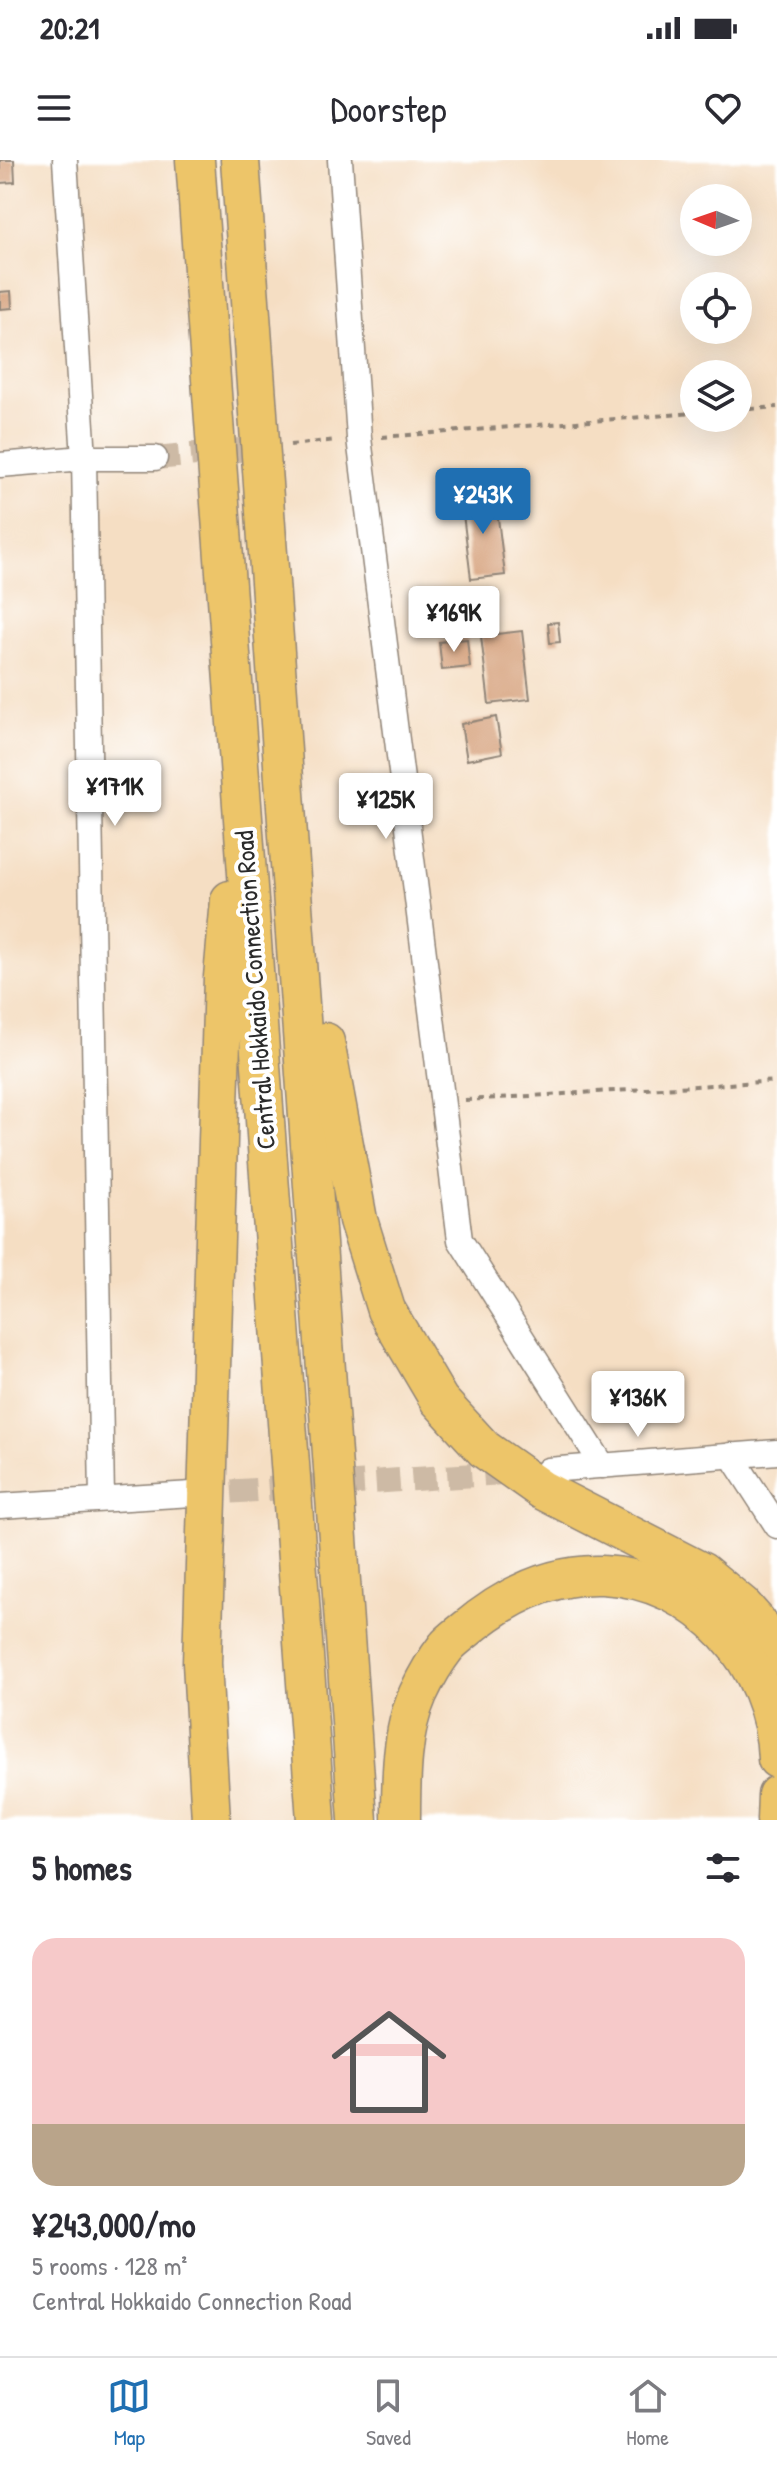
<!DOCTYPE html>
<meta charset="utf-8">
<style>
body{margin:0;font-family:"Patrick Hand",sans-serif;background:#f7f7f7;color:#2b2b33;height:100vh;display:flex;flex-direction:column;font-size:30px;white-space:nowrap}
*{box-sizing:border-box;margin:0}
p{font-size:26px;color:#7c7c81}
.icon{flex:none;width:44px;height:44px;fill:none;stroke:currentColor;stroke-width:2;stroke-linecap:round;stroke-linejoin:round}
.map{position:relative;height:1660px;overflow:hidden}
.drawer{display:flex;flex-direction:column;background:#fff;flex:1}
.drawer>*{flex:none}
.needle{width:52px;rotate:272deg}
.tools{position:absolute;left:680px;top:24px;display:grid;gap:16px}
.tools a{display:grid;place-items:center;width:72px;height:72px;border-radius:50%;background:#fff;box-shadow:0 8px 32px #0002;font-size:40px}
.price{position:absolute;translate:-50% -68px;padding:0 18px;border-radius:8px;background:#fff;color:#222;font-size:26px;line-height:52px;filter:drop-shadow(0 2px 4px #0008)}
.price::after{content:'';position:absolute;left:50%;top:48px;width:24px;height:18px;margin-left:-12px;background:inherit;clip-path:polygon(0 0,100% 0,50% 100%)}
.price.on{background:#1f6fb2;color:#fff}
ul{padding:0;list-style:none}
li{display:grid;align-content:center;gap:16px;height:424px;padding:0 32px}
li span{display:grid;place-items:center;height:248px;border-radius:24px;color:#555}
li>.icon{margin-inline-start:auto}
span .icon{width:144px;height:144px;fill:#fffc;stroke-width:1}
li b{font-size:34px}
h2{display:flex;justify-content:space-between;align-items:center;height:96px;padding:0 32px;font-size:34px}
.status{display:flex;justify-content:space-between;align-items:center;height:56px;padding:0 40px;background:#fff;direction:ltr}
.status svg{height:22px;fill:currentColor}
header{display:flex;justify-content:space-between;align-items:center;height:104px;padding:0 32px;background:#fff;font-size:36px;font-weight:600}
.dock{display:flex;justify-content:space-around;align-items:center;height:112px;border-top:2px solid #e1e1e2;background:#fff;font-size:22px;color:#7c7c81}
.dock a{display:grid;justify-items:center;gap:4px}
.dock .on{color:#1f6fb2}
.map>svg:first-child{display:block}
.building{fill:#d49d76}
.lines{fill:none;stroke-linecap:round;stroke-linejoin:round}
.minor-tunnel{stroke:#cdbaa5;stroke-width:24;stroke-dasharray:24 12;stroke-linecap:butt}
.minor-casing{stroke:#908477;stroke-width:27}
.trunk-casing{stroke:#908477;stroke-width:41}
.path{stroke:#908477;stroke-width:4;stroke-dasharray:6 6;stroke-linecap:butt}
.minor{stroke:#fff;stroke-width:24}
.trunk{stroke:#edc569;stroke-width:38}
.labels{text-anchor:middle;stroke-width:8;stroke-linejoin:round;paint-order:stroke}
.street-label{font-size:26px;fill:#2b2b2b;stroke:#fff}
</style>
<div class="status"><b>20:21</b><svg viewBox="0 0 49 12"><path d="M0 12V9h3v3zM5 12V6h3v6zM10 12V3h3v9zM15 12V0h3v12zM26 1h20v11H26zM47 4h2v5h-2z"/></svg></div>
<header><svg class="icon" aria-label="menu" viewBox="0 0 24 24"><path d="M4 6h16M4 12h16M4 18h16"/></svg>Doorstep<svg class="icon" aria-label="heart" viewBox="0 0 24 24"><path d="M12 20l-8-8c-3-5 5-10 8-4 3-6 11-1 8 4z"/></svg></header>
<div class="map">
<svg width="777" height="1660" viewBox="0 0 777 1660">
<rect width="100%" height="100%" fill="#fff"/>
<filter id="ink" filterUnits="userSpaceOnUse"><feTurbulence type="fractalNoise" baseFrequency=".0125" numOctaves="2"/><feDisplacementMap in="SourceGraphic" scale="16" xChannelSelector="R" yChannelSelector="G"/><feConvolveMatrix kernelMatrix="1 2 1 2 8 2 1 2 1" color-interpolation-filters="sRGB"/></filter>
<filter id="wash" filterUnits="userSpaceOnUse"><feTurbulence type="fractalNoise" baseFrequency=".006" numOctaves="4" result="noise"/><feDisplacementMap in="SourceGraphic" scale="32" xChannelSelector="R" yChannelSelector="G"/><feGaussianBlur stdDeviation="1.8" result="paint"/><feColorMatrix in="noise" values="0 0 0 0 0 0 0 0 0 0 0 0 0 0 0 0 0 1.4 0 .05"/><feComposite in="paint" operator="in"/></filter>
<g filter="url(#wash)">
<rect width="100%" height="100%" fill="#f5dec3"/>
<g id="blocks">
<!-- building -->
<g class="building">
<polygon points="0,0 14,0 15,22 0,23"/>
<polygon points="11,131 12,148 0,149 0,132"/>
<polygon points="495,334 505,415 471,419 461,338"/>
<polygon points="558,462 560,482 550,483 548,463"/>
<polygon points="522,471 530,539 489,544 481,476"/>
<polygon points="467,479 470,507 442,510 439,482"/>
<polygon points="496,557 502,593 467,600 461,564"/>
</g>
</g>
</g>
<g filter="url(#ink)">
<use href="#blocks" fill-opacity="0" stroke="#908477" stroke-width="2"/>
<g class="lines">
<!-- minor-tunnel -->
<g class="minor-tunnel">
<polyline points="155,298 280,286"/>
<polyline points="196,1334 518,1312"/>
</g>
<!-- minor casing -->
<g class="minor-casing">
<g id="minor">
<polyline points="65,0 84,298 102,1339"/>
<polyline points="340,0 359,278 460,1080 603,1306"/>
<polyline points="0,305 84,298 155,298"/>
<polyline points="731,1295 777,1366"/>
<polyline points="548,1310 777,1292"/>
<polyline points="0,1346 192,1334"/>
</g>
</g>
<!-- trunk casing -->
<g class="trunk-casing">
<g id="trunk">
<polyline points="195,0 316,1660"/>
<polyline points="240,0 358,1660"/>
<polyline points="325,882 358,1060 386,1150 439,1240 484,1289 542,1330 702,1412 742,1445 757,1462 777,1495"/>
<polyline points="211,1660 202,1503 223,817 230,740"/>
<path d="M401 1660C401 1619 401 1572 418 1534 425 1519 436 1500 446 1487 451 1481 458 1476 464 1471 503 1438 550 1413 602 1415 700 1419 774 1504 777 1599"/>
<polyline points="776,1660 777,1635"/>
</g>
</g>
<!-- path -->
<g class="path">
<polyline points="738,250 777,247"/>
<polyline points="382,277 694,253"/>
<polyline points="290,285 337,280"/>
<polyline points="465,940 777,921"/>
</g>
<!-- minor -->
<use href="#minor" class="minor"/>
<!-- trunk -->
<use href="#trunk" class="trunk"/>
</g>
</g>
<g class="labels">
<!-- street labels -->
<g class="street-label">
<text transform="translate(255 830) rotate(-94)" y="9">Central Hokkaido Connection Road</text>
</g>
</g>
</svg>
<div class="tools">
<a><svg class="needle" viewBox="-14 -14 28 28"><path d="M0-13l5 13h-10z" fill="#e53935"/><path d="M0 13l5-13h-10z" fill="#7c7c81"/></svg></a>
<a><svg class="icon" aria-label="locate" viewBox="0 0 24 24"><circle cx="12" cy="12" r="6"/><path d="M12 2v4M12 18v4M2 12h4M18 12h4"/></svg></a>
<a><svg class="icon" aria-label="layers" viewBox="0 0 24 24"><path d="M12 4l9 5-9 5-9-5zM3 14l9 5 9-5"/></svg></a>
</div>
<b class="price on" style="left:483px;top:376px">¥243K</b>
<b class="price" style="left:454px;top:494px">¥169K</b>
<b class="price" style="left:115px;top:668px">¥171K</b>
<b class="price" style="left:386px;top:681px">¥125K</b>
<b class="price" style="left:638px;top:1279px">¥136K</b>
</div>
<section class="drawer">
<h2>5 homes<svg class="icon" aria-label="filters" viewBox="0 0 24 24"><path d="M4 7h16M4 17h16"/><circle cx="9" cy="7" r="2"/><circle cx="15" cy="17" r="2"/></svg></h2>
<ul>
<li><span style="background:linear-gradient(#f6c9c9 75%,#b9a48a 0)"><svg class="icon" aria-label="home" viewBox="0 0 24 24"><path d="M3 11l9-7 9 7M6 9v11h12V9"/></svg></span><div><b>¥243,000/mo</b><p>5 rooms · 128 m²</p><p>Central Hokkaido Connection Road</p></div></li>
</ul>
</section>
<nav class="dock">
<a class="on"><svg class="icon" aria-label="map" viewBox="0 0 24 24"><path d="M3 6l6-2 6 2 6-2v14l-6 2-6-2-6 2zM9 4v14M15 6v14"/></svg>Map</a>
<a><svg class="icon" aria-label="saved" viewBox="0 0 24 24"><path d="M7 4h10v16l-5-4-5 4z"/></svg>Saved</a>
<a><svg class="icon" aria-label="home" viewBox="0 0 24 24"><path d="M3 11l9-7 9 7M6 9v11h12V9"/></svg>Home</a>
</nav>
